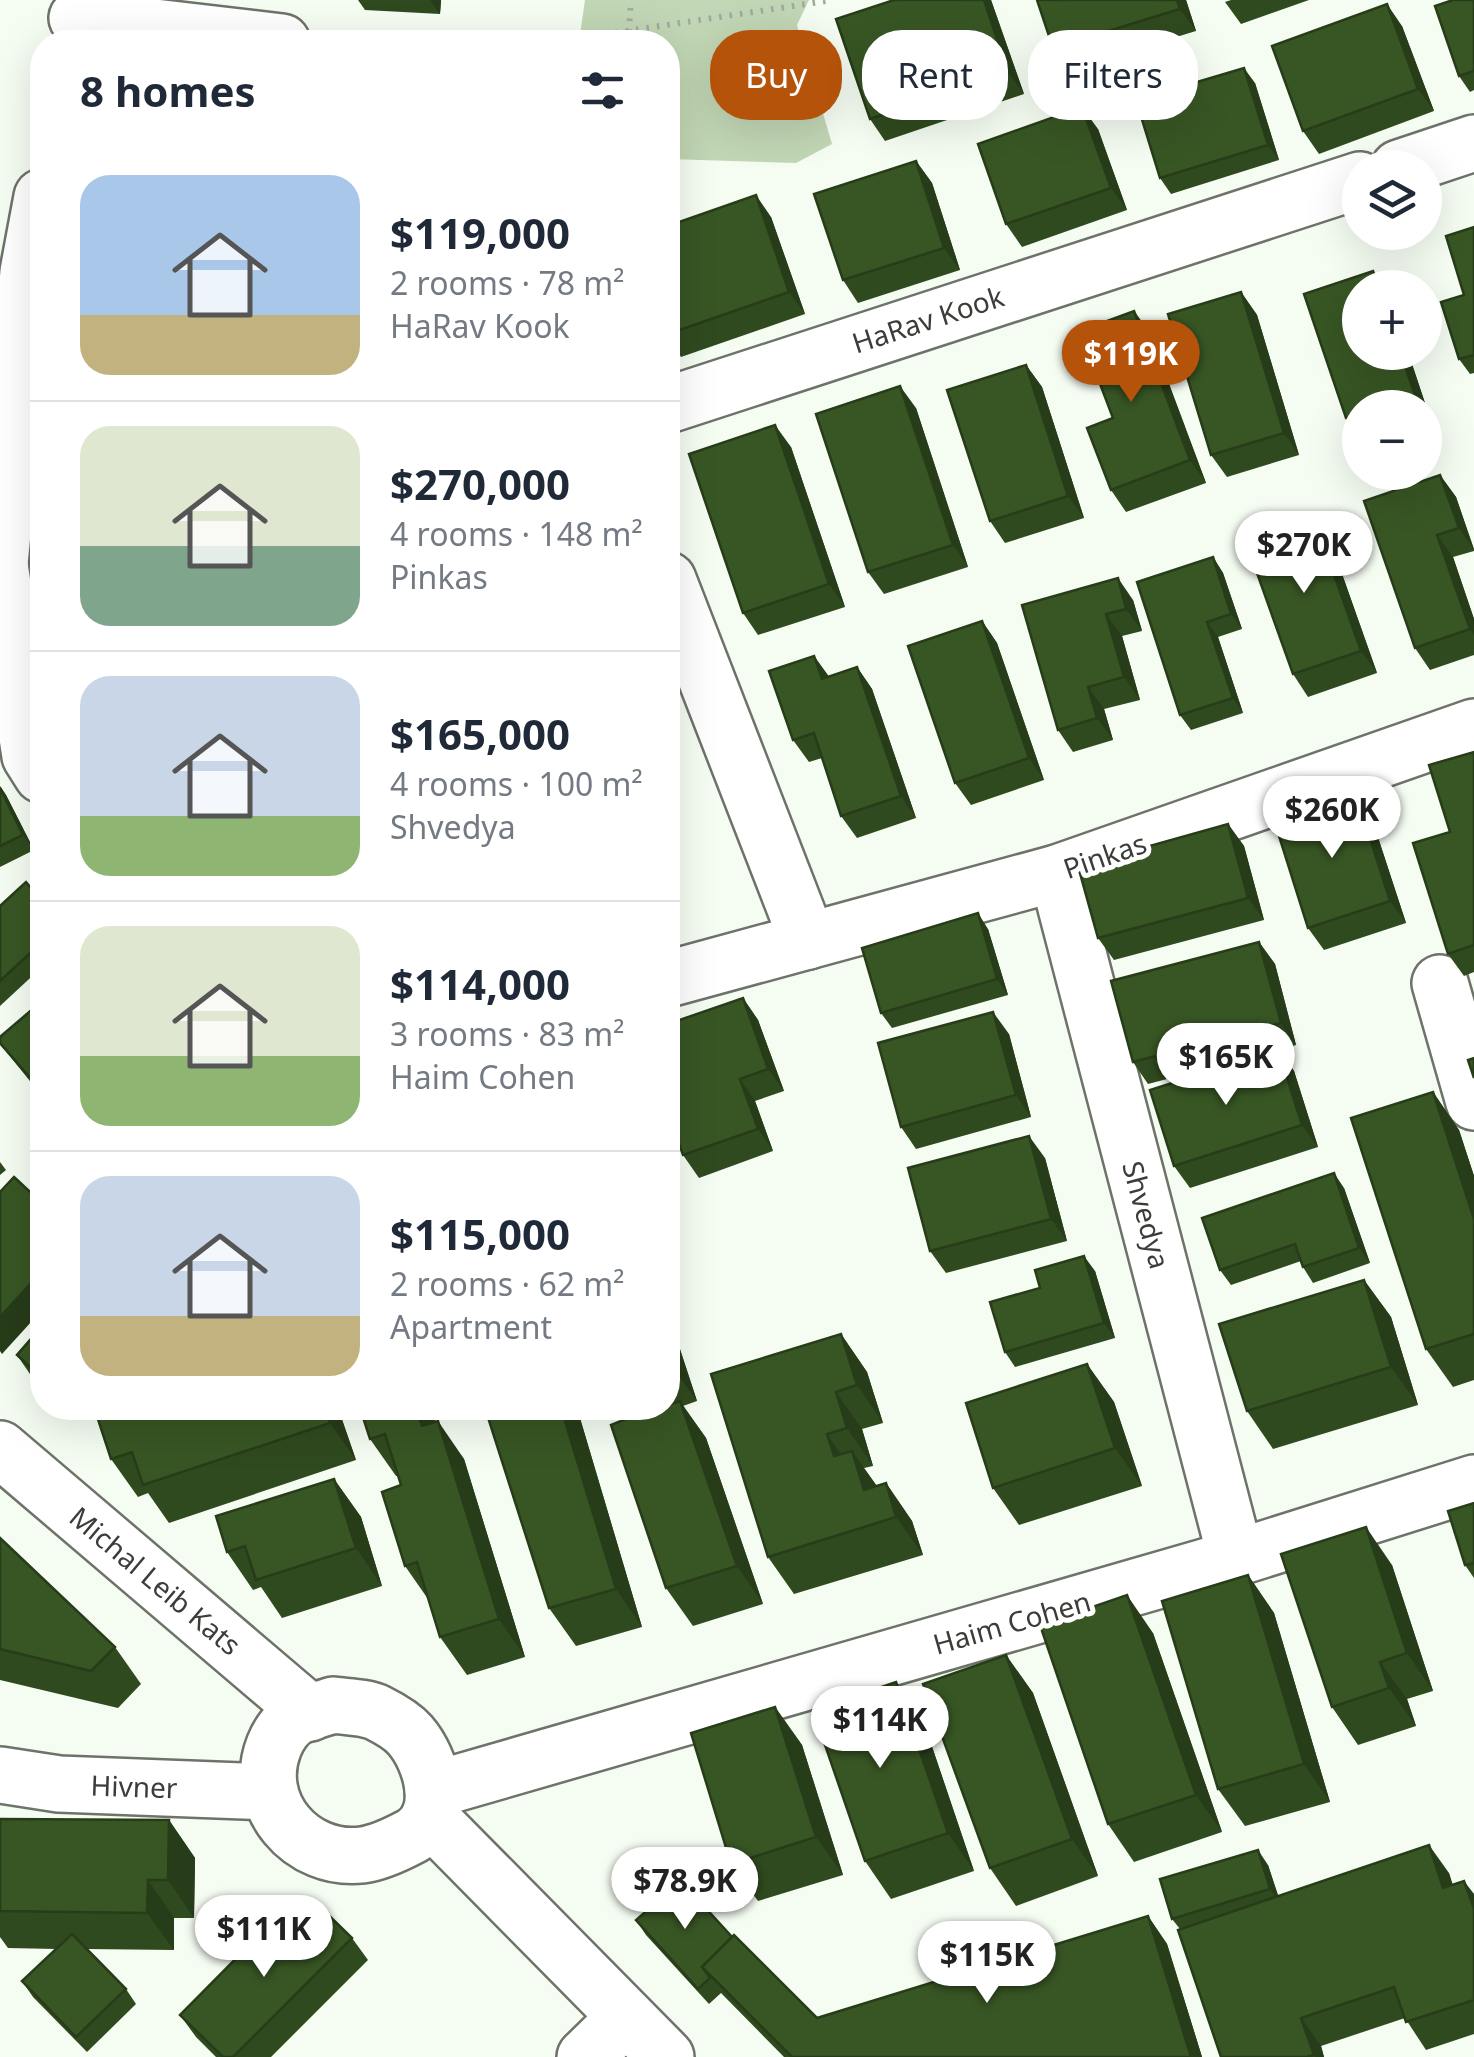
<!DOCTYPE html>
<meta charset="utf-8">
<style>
body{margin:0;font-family:"Noto Sans",sans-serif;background:#f6f6f7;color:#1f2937;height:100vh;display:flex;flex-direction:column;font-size:38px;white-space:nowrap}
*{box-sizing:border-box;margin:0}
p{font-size:32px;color:#747a83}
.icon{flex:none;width:55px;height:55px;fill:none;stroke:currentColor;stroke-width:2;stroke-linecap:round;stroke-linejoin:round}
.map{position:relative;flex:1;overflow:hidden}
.sheet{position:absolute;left:30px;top:30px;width:650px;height:1390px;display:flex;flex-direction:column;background:#fff;border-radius:40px;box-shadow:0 10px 40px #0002}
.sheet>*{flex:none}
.top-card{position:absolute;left:710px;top:30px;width:612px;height:90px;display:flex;gap:20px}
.buttons{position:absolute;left:1342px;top:150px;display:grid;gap:20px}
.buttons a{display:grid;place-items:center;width:100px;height:100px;border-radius:50%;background:#fff;box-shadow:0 10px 40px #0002;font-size:50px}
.price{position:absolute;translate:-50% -85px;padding:0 22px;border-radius:35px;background:#fff;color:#222;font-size:32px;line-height:65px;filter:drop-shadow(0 2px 5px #0008)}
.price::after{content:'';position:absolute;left:50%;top:60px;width:30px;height:22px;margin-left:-15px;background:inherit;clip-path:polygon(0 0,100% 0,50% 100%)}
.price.active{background:#b45309;color:#fff}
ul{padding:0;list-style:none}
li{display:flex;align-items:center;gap:30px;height:250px;padding:0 50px}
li+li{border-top:2px solid #e0e1e3}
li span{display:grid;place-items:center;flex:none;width:280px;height:200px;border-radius:30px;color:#555}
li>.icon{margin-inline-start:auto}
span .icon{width:120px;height:120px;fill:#fffc;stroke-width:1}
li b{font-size:42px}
h2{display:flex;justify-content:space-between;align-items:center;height:120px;padding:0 50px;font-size:42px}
.pill{padding:0 35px;border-radius:40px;background:#fff;box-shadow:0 10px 40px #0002;font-size:35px;line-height:90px}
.pill.active{background:#b45309;color:#fff}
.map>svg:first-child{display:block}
.green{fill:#c1d6b4}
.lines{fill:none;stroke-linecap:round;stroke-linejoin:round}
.minor-casing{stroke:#6e736a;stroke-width:60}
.path{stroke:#a2a7a0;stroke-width:6;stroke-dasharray:2.5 8;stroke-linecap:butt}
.minor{stroke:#fff;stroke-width:55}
.wall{fill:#304a1f}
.shaded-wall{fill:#273c19}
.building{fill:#385624;stroke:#273c19;stroke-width:2.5}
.labels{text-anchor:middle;stroke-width:10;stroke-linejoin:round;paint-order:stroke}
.street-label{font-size:28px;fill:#3b3d39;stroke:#fff}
</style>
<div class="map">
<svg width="1474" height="2057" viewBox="0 0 1474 2057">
<rect width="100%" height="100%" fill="#f5fcf2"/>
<!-- green -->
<polygon class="green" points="585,0 809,0 797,25 832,144 796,163 668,159 668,42 579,42"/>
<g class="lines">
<!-- minor casing -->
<g class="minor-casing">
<g id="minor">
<polyline points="77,18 282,42"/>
<polyline points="1399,168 1474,143"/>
<polyline points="668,405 1360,180"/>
<polyline points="0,564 28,272 42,197"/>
<polyline points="0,565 30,756 42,775"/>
<polyline points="668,580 808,941"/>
<polyline points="1057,873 1236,1558"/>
<polyline points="668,979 1057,873 1474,727"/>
<polyline points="1440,983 1474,1102"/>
<polyline points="0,1449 310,1713"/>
<path d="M333 1705C348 1707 366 1707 378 1713 388 1718 403 1727 410 1735 432 1760 448 1816 412 1836 397 1844 378 1853 362 1855 301 1862 251 1804 274 1746 278 1736 286 1723 297 1717 308 1712 322 1709 333 1705Z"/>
<polyline points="0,1775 59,1784 268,1792"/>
<polyline points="433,1790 1236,1558 1474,1483"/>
<polyline points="429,1817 666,2057"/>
<polyline points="585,2057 626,2017"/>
</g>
</g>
<!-- path -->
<g class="path">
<polyline points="553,42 833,0"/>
<polyline points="628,42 631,0"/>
</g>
<!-- minor -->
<use href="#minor" class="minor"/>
</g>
<!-- wall -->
<g class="wall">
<polygon points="358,0 441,0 440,14 365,10"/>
<polygon points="991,0 1024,94 885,141 870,119"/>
<polygon points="1186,0 1196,31 1068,70 1053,48"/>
<polygon points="1231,0 1309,0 1241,24 1225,2"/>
<polygon points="1474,0 1474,90 1470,92 1459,76"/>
<polygon points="1402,26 1434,111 1319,154 1303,131"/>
<polygon points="1255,83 1279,160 1171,194 1160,178"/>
<polygon points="1098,129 1127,210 1022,247 1006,224"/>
<polygon points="916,161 932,183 960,270 858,303 843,280"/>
<polygon points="771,217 805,314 681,357 668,338 668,226"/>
<polygon points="1474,227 1474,373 1470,374 1459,359 1464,295"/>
<polygon points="1241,292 1257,315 1299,455 1227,477 1211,455"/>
<polygon points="1134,311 1150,333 1206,483 1126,512 1111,490 1113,418"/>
<polygon points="1408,352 1430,418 1425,419 1425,408 1360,408 1360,439 1346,418"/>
<polygon points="1026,365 1042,387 1084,518 1005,543 990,521"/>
<polygon points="916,408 968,567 884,594 868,572"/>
<polygon points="791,447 845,607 758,635 743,613"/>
<polygon points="1440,475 1456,497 1474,549 1474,551 1453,557 1474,619 1474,655 1430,670 1415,648"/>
<polygon points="1314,518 1330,540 1377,673 1308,697 1293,674"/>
<polygon points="1213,557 1223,573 1242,629 1218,637 1243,713 1191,730 1180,715"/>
<polygon points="1133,600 1142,631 1122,636 1140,700 1104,709 1113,740 1073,752 1058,730 1022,605"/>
<polygon points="982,621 997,643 1044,780 971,805 955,783"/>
<polygon points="814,656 829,677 857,667 872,689 916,818 857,838 841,816 822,758 809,762 793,740"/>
<polygon points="1474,752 1474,972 1464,976 1448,954 1450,832"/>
<polygon points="0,786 6,795 34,850 0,867"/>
<polygon points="1371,816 1406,923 1324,950 1308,928"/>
<polygon points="1228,824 1244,846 1264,920 1114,960 1098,938"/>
<polygon points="668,874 674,894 668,896"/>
<polygon points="42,901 42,967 0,1006 0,906"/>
<polygon points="988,929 1008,995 892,1028 881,1013"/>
<polygon points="1259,942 1275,964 1296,1045 1279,1050 1294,1071 1318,1147 1190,1188 1174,1166 1259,1055 1148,1084 1133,1062"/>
<polygon points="743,998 758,1020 784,1091 755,1101 773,1151 699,1178 683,1155 675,1134 668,1137 668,1024"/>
<polygon points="42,1001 42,1096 0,1044"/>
<polygon points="1009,1034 1031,1117 916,1149 901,1127"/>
<polygon points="1433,1092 1459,1130 1474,1176 1474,1380 1453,1387 1426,1349"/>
<polygon points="1045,1158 1067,1241 946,1273 930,1251"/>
<polygon points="0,1162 6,1170 0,1175"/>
<polygon points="1344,1188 1370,1263 1313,1283 1303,1267 1301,1261 1231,1285 1220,1270"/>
<polygon points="1095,1271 1115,1338 1015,1367 1005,1352 1040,1288"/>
<polygon points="1364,1280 1391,1317 1418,1405 1273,1449 1247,1411"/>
<polygon points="668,1324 675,1334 697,1401 683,1406 706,1438 763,1604 693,1626 666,1588 622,1421 613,1408 668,1408"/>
<polygon points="42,1326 42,1387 32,1377 17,1355"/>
<polygon points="841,1334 867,1372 883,1423 862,1429 873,1466 864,1468 877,1486 886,1483 912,1521 923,1555 794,1594 768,1557"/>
<polygon points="1087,1364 1114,1402 1142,1486 1019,1525 993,1488"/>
<polygon points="102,1408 338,1408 356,1460 169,1523 148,1493 138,1497 111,1459"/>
<polygon points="360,1408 431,1408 436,1422 464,1459 525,1657 467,1675 440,1637 428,1599 405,1566 401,1485 398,1476 396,1476 370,1439"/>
<polygon points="577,1408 642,1627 576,1646 549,1608"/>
<polygon points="334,1479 361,1517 382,1586 282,1618 261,1587 253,1590 227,1552"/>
<polygon points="1474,1503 1474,1578 1465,1565"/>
<polygon points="0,1538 115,1647 141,1684 118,1708 0,1680"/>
<polygon points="1392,1565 1433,1691 1407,1699 1416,1726 1358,1745 1332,1707"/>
<polygon points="1248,1575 1274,1613 1330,1802 1245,1826 1218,1789"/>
<polygon points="1153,1633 1222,1832 1134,1862 1108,1824"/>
<polygon points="1006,1655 1033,1693 1098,1876 1016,1906 990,1868"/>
<polygon points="896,1682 923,1720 974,1871 891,1899 865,1861"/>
<polygon points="775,1707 802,1745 843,1875 758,1901 731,1864"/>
<polygon points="0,1819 169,1820 195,1858 194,1918 174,1918 174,1950 87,1949 126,1989 136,2004 87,2052 33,1997 22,1981 56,1949 8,1948 0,1937"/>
<polygon points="1268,1865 1278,1896 1449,1873 1452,1884 1474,1894 1474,2034 1426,2050 1405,2018 1321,2046 1324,2057 1221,2057 1180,1929 1172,1919"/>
<polygon points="1148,1916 1167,1944 1202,2057 784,2057 721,1993 709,2004 646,1935 636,1920 732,1937 817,2018"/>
<polygon points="287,1930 352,1938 368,1960 271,2057 216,2057 196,2037 180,2015"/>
</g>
<!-- shaded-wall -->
<g class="shaded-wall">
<polygon points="430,0 441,0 440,14"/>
<polygon points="984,0 991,0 1024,94 1008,72"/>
<polygon points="1177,0 1186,0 1196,31 1180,9"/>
<polygon points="1387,4 1402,26 1434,111 1418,89"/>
<polygon points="1244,68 1255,83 1279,160 1268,145"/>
<polygon points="1082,107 1098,129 1127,210 1111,188"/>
<polygon points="916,161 932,183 960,270 944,248"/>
<polygon points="756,195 771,217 805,314 789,292"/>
<polygon points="1373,271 1385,288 1379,288"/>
<polygon points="1241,292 1257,315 1299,455 1284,433"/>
<polygon points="1134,311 1150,333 1206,483 1190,460"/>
<polygon points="1400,352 1408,352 1430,418 1425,410 1425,408 1423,408 1415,395"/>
<polygon points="1026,365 1042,387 1084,518 1068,496"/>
<polygon points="900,386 916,408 968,567 953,545"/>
<polygon points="775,425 791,447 845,607 829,584"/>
<polygon points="1440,475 1456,497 1474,550 1459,528"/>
<polygon points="1314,518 1330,540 1377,673 1361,651"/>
<polygon points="1437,535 1453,557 1474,619 1474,635 1470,629"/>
<polygon points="1213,557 1223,573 1242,629 1231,614"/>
<polygon points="1118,578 1133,600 1142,631 1126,609"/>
<polygon points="1106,614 1122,636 1140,700 1124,677"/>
<polygon points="982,621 997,643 1044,780 1029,758"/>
<polygon points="1207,622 1218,637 1243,713 1233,698"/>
<polygon points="814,656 830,678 822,679"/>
<polygon points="857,667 872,689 916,818 901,796"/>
<polygon points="1088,687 1104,709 1113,740 1097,718"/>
<polygon points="0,786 6,795 34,850 23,835"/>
<polygon points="1356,794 1371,816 1406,923 1390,901"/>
<polygon points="1228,824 1244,846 1264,920 1248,898"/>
<polygon points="668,874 674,894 668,885"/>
<polygon points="978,913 988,929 1008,995 997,979"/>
<polygon points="1259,942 1275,964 1296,1045 1281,1023"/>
<polygon points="743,998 758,1020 784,1091 768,1069"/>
<polygon points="993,1012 1009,1034 1031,1117 1016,1095"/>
<polygon points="1278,1049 1294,1071 1318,1147 1302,1125"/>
<polygon points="740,1079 755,1101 773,1151 758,1129"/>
<polygon points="1433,1092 1459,1130 1474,1176 1474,1219"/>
<polygon points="1029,1136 1045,1158 1067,1241 1051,1219"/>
<polygon points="1334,1173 1344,1188 1370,1263 1359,1248"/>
<polygon points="1084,1256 1095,1271 1115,1338 1104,1323"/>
<polygon points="42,1271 42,1310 2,1354 0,1351 0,1317"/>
<polygon points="1364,1280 1391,1317 1418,1405 1391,1367"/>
<polygon points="668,1324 675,1334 697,1401 670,1364 668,1355"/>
<polygon points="841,1334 867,1372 883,1423 857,1385"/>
<polygon points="1087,1364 1114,1402 1142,1486 1115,1448"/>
<polygon points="836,1392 862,1429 873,1466 847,1428"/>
<polygon points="680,1401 706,1438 763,1604 737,1566"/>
<polygon points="70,1408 84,1408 76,1417"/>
<polygon points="325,1408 338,1408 356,1460 330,1423"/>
<polygon points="416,1408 431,1408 449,1464 422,1426"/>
<polygon points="561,1408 577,1408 642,1627 616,1589"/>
<polygon points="438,1421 464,1459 525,1657 499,1619"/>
<polygon points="827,1434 853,1472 834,1456"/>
<polygon points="852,1451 878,1488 864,1490"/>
<polygon points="334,1479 361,1517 382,1586 356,1548"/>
<polygon points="886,1483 912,1521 923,1555 896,1517"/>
<polygon points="1366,1527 1392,1565 1433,1691 1407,1653"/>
<polygon points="1248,1575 1274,1613 1330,1802 1304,1764"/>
<polygon points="1127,1595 1153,1633 1222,1832 1196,1795"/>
<polygon points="1006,1655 1033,1693 1098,1876 1072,1839"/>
<polygon points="1380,1662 1407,1699 1416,1726 1389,1688"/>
<polygon points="896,1682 923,1720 974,1871 948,1833"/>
<polygon points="775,1707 802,1745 843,1875 816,1837"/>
<polygon points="169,1820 195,1858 194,1918 168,1880"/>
<polygon points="1429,1845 1449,1873 1463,1916 1443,1888"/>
<polygon points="1258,1850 1268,1865 1281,1904 1270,1889"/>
<polygon points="148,1880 174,1918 174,1950 147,1913"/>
<polygon points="1464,1881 1474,1894 1474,1909"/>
<polygon points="1148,1916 1167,1944 1202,2057 1191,2057"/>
<polygon points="1301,2018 1321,2046 1324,2057 1315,2057 1314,2055"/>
</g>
<!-- building -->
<g class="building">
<polygon points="894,0 984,0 1008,72 870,119 836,19"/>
<polygon points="1037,0 1177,0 1180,9 1053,48"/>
<polygon points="1453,0 1474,0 1474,71 1459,76 1435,6"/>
<polygon points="1387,4 1418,89 1303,131 1272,46"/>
<polygon points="1244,68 1268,145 1160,178 1136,100"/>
<polygon points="1082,107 1111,188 1006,224 978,144"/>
<polygon points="916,161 944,248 843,280 814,194"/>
<polygon points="756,195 789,292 668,334 668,226"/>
<polygon points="1474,227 1474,355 1459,359 1441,302 1464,295 1446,236"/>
<polygon points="1373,271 1379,288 1360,288 1360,352 1400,352 1415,395 1378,408 1360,408 1360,413 1346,418 1304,294"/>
<polygon points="1241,292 1284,433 1211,455 1168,314"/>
<polygon points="1134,311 1190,460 1111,490 1087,428 1113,418 1080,331"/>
<polygon points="1026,365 1068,496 990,521 947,390"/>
<polygon points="900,386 953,545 868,572 816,414"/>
<polygon points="775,425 829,584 743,613 689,454"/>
<polygon points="1440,475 1459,528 1437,535 1470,629 1415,648 1364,501"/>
<polygon points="1314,518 1361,651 1293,674 1246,542"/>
<polygon points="1213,557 1231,614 1207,622 1233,698 1180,715 1137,582"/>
<polygon points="1118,578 1126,609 1106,614 1124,677 1088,687 1097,718 1058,730 1022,605"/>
<polygon points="982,621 1029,758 955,783 908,646"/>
<polygon points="814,656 822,679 857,667 901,796 841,816 814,733 793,740 769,671"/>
<polygon points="1474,752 1474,945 1448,954 1413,843 1450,832 1429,765"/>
<polygon points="0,788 23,835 0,846"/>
<polygon points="1356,794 1390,901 1308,928 1274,820"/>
<polygon points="1228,824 1248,898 1098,938 1078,866"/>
<polygon points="26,882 42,901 42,942 0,981 0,906"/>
<polygon points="978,913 997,979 881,1013 862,948"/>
<polygon points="1259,942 1281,1023 1133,1062 1111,981"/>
<polygon points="743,998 768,1069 740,1079 758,1129 683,1155 668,1112 668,1024"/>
<polygon points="42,1001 42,1083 38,1087 0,1043 0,1037"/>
<polygon points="993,1012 1016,1095 901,1127 878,1043"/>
<polygon points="1278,1049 1302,1125 1174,1166 1150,1090"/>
<polygon points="1474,1058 1474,1078 1468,1060"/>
<polygon points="1433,1092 1474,1219 1474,1334 1426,1349 1351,1118"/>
<polygon points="1029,1136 1051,1219 930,1251 908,1168"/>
<polygon points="1334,1173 1359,1248 1303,1267 1295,1244 1220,1270 1202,1218"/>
<polygon points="14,1177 42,1203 42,1271 0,1317 0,1192"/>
<polygon points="1084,1256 1104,1323 1005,1352 990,1302 1040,1288 1035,1270"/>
<polygon points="1364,1280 1391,1367 1247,1411 1219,1324"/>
<polygon points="42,1326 42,1378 17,1355"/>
<polygon points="841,1334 857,1385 836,1392 847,1428 827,1434 834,1456 852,1451 864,1490 886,1483 896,1517 768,1557 711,1374"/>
<polygon points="1087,1364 1115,1448 993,1488 966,1403"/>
<polygon points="680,1401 737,1566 666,1588 611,1425 631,1417 628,1408 668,1408 668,1405"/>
<polygon points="102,1408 325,1408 330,1423 143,1485 132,1452 111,1459 95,1410"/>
<polygon points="360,1408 416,1408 422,1426 438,1421 499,1619 440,1637 417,1562 405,1566 382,1492 401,1485 385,1434 370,1439"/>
<polygon points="485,1408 561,1408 616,1589 549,1608"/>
<polygon points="334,1479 356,1548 256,1580 245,1546 227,1552 216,1516"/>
<polygon points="1474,1503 1474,1563 1465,1565 1448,1511"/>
<polygon points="1366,1527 1407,1653 1380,1662 1389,1688 1332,1707 1281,1554"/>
<polygon points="0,1538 115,1647 91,1671 0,1649"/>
<polygon points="1248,1575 1304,1764 1218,1789 1162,1601"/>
<polygon points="1127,1595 1196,1795 1108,1824 1040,1625"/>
<polygon points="1006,1655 1072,1839 990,1868 923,1684"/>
<polygon points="896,1682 948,1833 865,1861 813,1710"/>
<polygon points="775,1707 816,1837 731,1864 691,1733"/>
<polygon points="0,1819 169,1820 168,1880 148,1880 147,1913 0,1911"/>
<polygon points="1429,1845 1443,1888 1464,1881 1474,1909 1474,2000 1406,2022 1394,1987 1301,2018 1314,2055 1307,2057 1221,2057 1178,1930"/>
<polygon points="1258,1850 1270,1889 1172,1919 1160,1879"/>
<polygon points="681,1881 732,1937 702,1967 710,1978 698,1989 636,1920"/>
<polygon points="315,1902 352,1938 233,2057 223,2057 180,2015 276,1918 287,1930"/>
<polygon points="1148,1916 1191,2057 792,2057 702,1967 734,1935 817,2018"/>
<polygon points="72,1934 126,1989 76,2037 22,1981"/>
</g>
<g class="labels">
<!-- street labels -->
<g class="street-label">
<text transform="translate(928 320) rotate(-18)" y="10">HaRav Kook</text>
<text transform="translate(1105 856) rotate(-19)" y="10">Pinkas</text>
<text transform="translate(1146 1215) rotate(75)" y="10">Shvedya</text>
<text transform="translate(155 1581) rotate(40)" y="10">Michal Leib Kats</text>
<text transform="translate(1012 1623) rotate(-16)" y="10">Haim Cohen</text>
<text transform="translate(134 1787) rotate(2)" y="10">Hivner</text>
</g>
</g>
</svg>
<div class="buttons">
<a><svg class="icon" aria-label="layers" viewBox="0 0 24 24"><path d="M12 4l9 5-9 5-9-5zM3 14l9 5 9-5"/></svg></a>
<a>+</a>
<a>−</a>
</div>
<b class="price active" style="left:1131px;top:405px">$119K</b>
<b class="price" style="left:1304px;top:596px">$270K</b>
<b class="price" style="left:1332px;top:861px">$260K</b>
<b class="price" style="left:1226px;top:1108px">$165K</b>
<b class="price" style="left:880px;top:1771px">$114K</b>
<b class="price" style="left:685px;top:1932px">$78.9K</b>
<b class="price" style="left:264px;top:1980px">$111K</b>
<b class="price" style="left:987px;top:2006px">$115K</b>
<div class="top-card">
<a class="pill active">Buy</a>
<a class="pill">Rent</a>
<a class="pill">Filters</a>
</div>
<section class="sheet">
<h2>8 homes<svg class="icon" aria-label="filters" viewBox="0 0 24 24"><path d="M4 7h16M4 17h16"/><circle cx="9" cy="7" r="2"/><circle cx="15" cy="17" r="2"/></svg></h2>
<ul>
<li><span style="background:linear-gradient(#a9c7e8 70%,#c2b280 0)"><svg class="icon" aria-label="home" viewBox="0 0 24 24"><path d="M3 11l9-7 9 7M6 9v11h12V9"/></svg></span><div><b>$119,000</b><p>2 rooms · 78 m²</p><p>HaRav Kook</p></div></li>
<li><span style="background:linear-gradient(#dfe7d0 60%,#7fa58c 0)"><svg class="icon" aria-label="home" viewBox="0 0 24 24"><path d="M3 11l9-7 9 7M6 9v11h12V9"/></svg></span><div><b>$270,000</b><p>4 rooms · 148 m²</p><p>Pinkas</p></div></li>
<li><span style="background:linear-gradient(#c9d6e8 70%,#8fb573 0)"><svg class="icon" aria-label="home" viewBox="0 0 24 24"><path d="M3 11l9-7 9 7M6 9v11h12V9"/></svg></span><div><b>$165,000</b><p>4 rooms · 100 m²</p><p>Shvedya</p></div></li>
<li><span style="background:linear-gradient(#dfe7d0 65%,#8fb573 0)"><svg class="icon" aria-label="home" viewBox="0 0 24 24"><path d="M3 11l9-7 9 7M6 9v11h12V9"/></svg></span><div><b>$114,000</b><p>3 rooms · 83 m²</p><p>Haim Cohen</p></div></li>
<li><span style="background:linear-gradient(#c9d6e8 70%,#c2b280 0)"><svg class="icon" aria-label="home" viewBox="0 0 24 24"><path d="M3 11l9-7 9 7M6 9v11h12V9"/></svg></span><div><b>$115,000</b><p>2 rooms · 62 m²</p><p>Apartment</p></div></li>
</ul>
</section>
</div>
